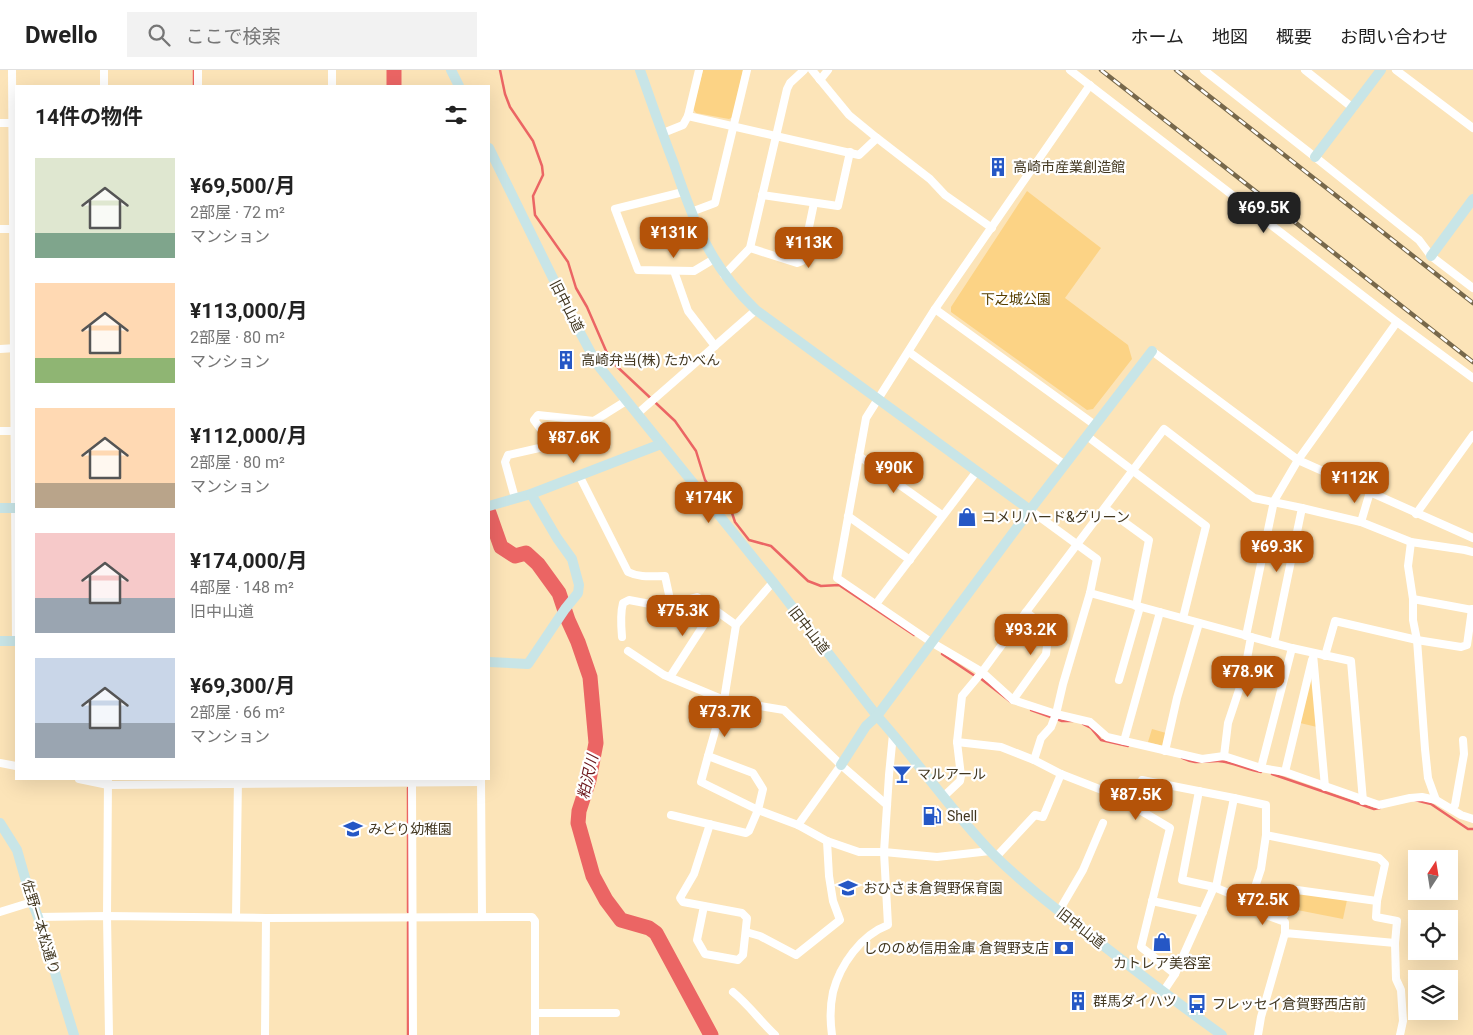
<!DOCTYPE html>
<html lang="ja">
<meta charset="utf-8">
<style>
body{margin:0;font-family:Roboto,"Noto Sans JP",sans-serif;background:#f2f2f2;color:#222;height:100vh;display:flex;flex-direction:column;font-size:19px;white-space:nowrap}
*{box-sizing:border-box;margin:0}
p{font-size:16px;color:#767676}
.icon{flex:none;width:28px;height:28px;fill:none;stroke:currentColor;stroke-width:2;stroke-linecap:round;stroke-linejoin:round}
.map{position:relative;flex:1;overflow:hidden}
.panel{position:absolute;left:15px;top:15px;width:475px;height:695px;display:flex;flex-direction:column;background:#fff;border-radius:0px;box-shadow:0 5px 20px #0002}
.panel>*{flex:none}
.needle{width:32px;rotate:12deg}
.tools{position:absolute;left:1408px;top:780px;display:grid;gap:10px}
.tools a{display:grid;place-items:center;width:50px;height:50px;border-radius:0px;background:#fff;box-shadow:0 5px 20px #0002;font-size:25px}
.price{position:absolute;translate:-50% -42px;padding:0 11px;border-radius:10px;background:#b45309;color:#fff;font-size:16px;line-height:32px;filter:drop-shadow(0 1px 2px #0008)}
.price::after{content:'';position:absolute;left:50%;top:30px;width:15px;height:11px;margin-left:-8px;background:inherit;clip-path:polygon(0 0,100% 0,50% 100%)}
.price.active{background:#222;color:#fff}
ul{padding:0;list-style:none}
li{display:flex;align-items:center;gap:15px;height:125px;padding:0 20px}
li span{display:grid;place-items:center;flex:none;width:140px;height:100px;border-radius:0px;color:#555}
li>.icon{margin-inline-start:auto}
span .icon{width:60px;height:60px;fill:#fffc;stroke-width:1}
li b{font-size:21px}
h2{display:flex;justify-content:space-between;align-items:center;height:60px;padding:0 20px;font-size:21px}
header{display:flex;align-items:center;gap:30px;box-sizing:border-box;height:70px;padding:0 25px;background:#fff;border-bottom:1px solid #e0e0e0}
header strong{font-size:24px}
nav{display:flex;gap:28px;margin-inline-start:auto;font-size:18px}
.search{width:350px;height:45px;background:#f2f2f2;display:flex;align-items:center;gap:12px;box-sizing:border-box;padding:0 18px;border-radius:0px;color:#767676;font-size:19px}
.map>svg:first-child{display:block}
.park{fill:#fcd385}
.lines{fill:none;stroke-linecap:round;stroke-linejoin:round}
.stream{stroke:#eb6564;stroke-width:2.5}
.river{stroke:#eb6564;stroke-width:15}
.street{stroke:#fff;stroke-width:8}
.secondary{stroke:#c8e5e7;stroke-width:10}
.rail-casing{stroke:#77684b;stroke-width:4.5}
.rail{stroke:#fff;stroke-width:2.5;stroke-dasharray:8;stroke-linecap:butt}
.labels{text-anchor:middle;stroke-width:4.5;stroke-linejoin:round;paint-order:stroke}
.poi-label{font-size:14px;fill:#423720;stroke:#fff;text-anchor:start}
.park-label{font-size:14px;fill:#583f00;stroke:#fff}
.street-label{font-size:14px;fill:#423720;stroke:#fff}
.water-label{font-size:15px;font-style:italic;fill:#6c171c;stroke:#fff}
</style>
<header>
<strong>Dwello</strong>
<div class="search"><svg class="icon" aria-label="search" viewBox="0 0 24 24"><circle cx="10" cy="10" r="6"/><path d="M15 15l6 6"/></svg>ここで検索</div>
<nav><a>ホーム</a><a>地図</a><a>概要</a><a>お問い合わせ</a></nav>
</header>
<div class="map">
<svg width="1473" height="965" viewBox="0 0 1473 965">
<rect width="100%" height="100%" fill="#fce4b8"/>
<!-- park -->
<g class="park">
<polygon points="703,0 743,0 733,47 729,49 696,43 693,39"/>
<polygon points="1027,121 1101,178 1065,228 1128,275 1132,289 1093,339 1087,340 951,242 951,237"/>
<polygon points="1312,598 1317,657 1300,653"/>
<polygon points="1152,659 1166,663 1163,676 1148,672"/>
<polygon points="1302,824 1347,830 1343,849 1292,839 1298,825"/>
</g>
<g class="lines">
<!-- stream -->
<g class="stream">
<polyline points="194,0 194,16"/>
<polyline points="500,0 505,24 510,37 533,71 542,96 543,105 533,126 535,145 568,192 576,218 587,237 610,290 675,351 696,381 705,410 711,419 730,437 735,452 749,470 771,476 808,511 821,516 839,515 914,565"/>
<polyline points="942,584 975,606"/>
<polyline points="980,608 1011,632"/>
<polyline points="1031,640 1062,651 1073,651"/>
<polyline points="1083,654 1091,658 1101,670 1128,676"/>
<path d="M1182 688C1196 695 1204 691 1218 691 1230 691 1248 700 1261 702"/>
<polyline points="1272,704 1374,739 1380,738"/>
<polyline points="243,709 279,709"/>
<polyline points="408,718 408,842"/>
<polyline points="1415,730 1431,734 1468,759 1473,759"/>
<polyline points="408,852 408,965"/>
</g>
<!-- river -->
<g class="river">
<polyline points="394,16 394,0"/>
<polyline points="489,443 501,477 515,486 526,483 538,494 559,523 568,550 578,572 590,607 596,673 589,710 579,741 578,753 593,806 606,830 621,850 649,858 656,863 711,965"/>
</g>
<!-- street -->
<g class="street">
<polyline points="12,0 16,571"/>
<polyline points="104,0 104,16"/>
<polyline points="198,0 198,16"/>
<polyline points="812,0 849,45 877,68 930,109 945,125 992,158"/>
<polyline points="1070,0 1397,252 1473,308"/>
<polyline points="1204,0 1315,87 1419,170 1431,186 1473,218"/>
<polyline points="1305,0 1353,38"/>
<polyline points="1396,0 1473,58"/>
<polyline points="820,10 828,0"/>
<polyline points="1090,15 935,239 866,348 837,508 931,572 982,602 1013,630 1056,644 1090,652 1107,667 1202,689 1224,686 1261,698 1285,702 1379,735 1410,728 1422,727 1436,730 1461,745 1473,749"/>
<polyline points="332,16 332,0"/>
<polyline points="688,46 859,85 877,68"/>
<polyline points="0,53 16,53"/>
<polyline points="663,63 683,55 688,46 699,0"/>
<polyline points="683,122 615,139 638,200 694,201 714,189"/>
<polyline points="762,125 838,136 850,82"/>
<polyline points="691,142 715,133 747,0"/>
<polyline points="0,159 16,159"/>
<polyline points="750,178 797,193 802,191 814,133"/>
<polyline points="674,201 688,241 715,276"/>
<polyline points="724,205 750,178 787,19 790,13 804,0"/>
<polyline points="935,239 1095,355"/>
<polyline points="0,279 16,278"/>
<polyline points="1152,281 1298,390 1473,468"/>
<polyline points="909,282 1065,395"/>
<polyline points="637,344 756,240"/>
<polyline points="0,361 16,361"/>
<polyline points="1087,366 1206,456 1183,548"/>
<polyline points="859,386 942,445"/>
<path d="M579 405 628 502C640 508 652 506 665 506L671 534 697 527 736 555"/>
<polyline points="515,428 505,392 508,385 548,376 546,366 534,350 538,345 594,351 626,331"/>
<polyline points="1105,438 1149,470 1136,536"/>
<polyline points="1030,440 1097,489 1090,523 1063,614 1056,644 1051,657 1041,668 1034,690"/>
<polyline points="1416,444 1473,365"/>
<polyline points="848,446 910,490"/>
<polyline points="1361,452 1370,422"/>
<polyline points="1411,472 1408,496 1413,529 1413,550 1417,570 1425,679 1428,708 1436,730"/>
<polyline points="773,512 736,555 724,630 708,686 753,703 763,719 758,740 798,755 827,771 859,782 884,782 937,787 990,781"/>
<polyline points="1090,523 1292,578 1351,591 1363,731"/>
<polyline points="1413,529 1473,540"/>
<polyline points="876,534 977,401"/>
<polyline points="1246,566 1274,431 1298,390 1397,252"/>
<path d="M622 567C621 556 620 544 623 533L629 530 661 536 671 534"/>
<polyline points="1274,573 1302,438"/>
<polyline points="628,581 664,605 724,630 784,640 841,695 887,735"/>
<polyline points="1313,584 1325,717"/>
<polyline points="1325,586 1335,551 1417,570 1461,577 1467,575 1472,539"/>
<polyline points="670,607 714,539"/>
<polyline points="1119,610 1140,537"/>
<polyline points="1013,630 1046,584 1049,560 1026,542"/>
<polyline points="1124,671 1160,542"/>
<polyline points="957,672 1001,677 1034,690 1061,704 1130,731 1136,734 1138,739 1170,758 1141,877 1175,904"/>
<polyline points="1165,681 1177,628 1199,553"/>
<polyline points="1224,686 1228,653 1244,605 1251,567"/>
<polyline points="0,693 16,696"/>
<polyline points="1261,698 1292,578"/>
<polyline points="1285,702 1312,590"/>
<polyline points="79,709 108,715 481,712"/>
<polyline points="108,709 107,846 109,965"/>
<polyline points="481,709 482,846"/>
<polyline points="412,713 413,965"/>
<polyline points="1199,721 1182,810 1214,817"/>
<polyline points="943,727 960,711 961,706 957,672 962,626 982,602 1026,542 1164,359 1254,428 1302,438 1361,452 1411,472 1465,480 1473,482"/>
<polyline points="1136,734 1142,710 1234,728"/>
<polyline points="1451,739 1455,735 1464,684 1463,670"/>
<polyline points="671,745 746,763 749,761 758,740 701,712 708,686"/>
<polyline points="798,755 841,695"/>
<polyline points="996,787 1035,745 1043,747 1061,704"/>
<polyline points="1216,817 1234,728 1266,735 1266,765"/>
<polyline points="1152,831 1203,842"/>
<polyline points="1250,832 1261,799 1266,765 1379,788 1385,794 1377,831 1376,847 1397,851 1395,873 1396,909 1401,920 1403,951 1400,965"/>
<polyline points="704,836 697,870 705,884 738,890 743,885 747,848 742,843 683,832 680,828 694,804 710,754"/>
<polyline points="1252,840 1285,852 1285,863"/>
<polyline points="1059,841 1083,800 1103,753"/>
<polyline points="0,842 32,832"/>
<polyline points="38,847 107,846 266,848 532,847 535,851 535,965"/>
<polyline points="236,847 238,709"/>
<polyline points="746,862 760,866 796,885 840,850 833,831 829,806 827,771"/>
<path d="M733 922C749 935 760 951 775 965"/>
<polyline points="1163,922 1175,904 1214,817 1284,846 1297,820 1377,831"/>
<polyline points="535,943 616,943"/>
<polyline points="265,965 266,848"/>
<path d="M832 965C830 951 830 936 833 922 840 895 861 865 888 855L884 782 889 705 893 664"/>
<polyline points="1258,965 1261,947 1285,863 1395,873"/>
</g>
<!-- secondary -->
<g class="secondary">
<polyline points="451,0 459,16"/>
<path d="M640 0C651 31 662 63 674 94 694 153 710 196 756 240L1030 440"/>
<path d="M489 78 576 255 597 294 773 512 877 646C917 690 950 740 992 783 1020 811 1051 835 1082 859 1128 895 1174 931 1222 965"/>
<polyline points="1315,87 1381,0"/>
<polyline points="1431,186 1473,129"/>
<polyline points="489,436 531,424 661,374"/>
<polyline points="0,438 16,438"/>
<polyline points="0,571 16,571"/>
<polyline points="489,592 528,594 565,539 578,523 579,515 572,489 557,468 531,424"/>
<polyline points="841,695 866,656 877,646 1030,440 1152,281"/>
<polyline points="0,753 17,780 32,832 38,847 74,965"/>
</g>
<!-- rail casing -->
<g class="rail-casing">
<g id="rail">
<polyline points="1101,0 1473,292"/>
<polyline points="1176,0 1473,233"/>
</g>
</g>
<!-- rail -->
<use href="#rail" class="rail"/>
</g>
<!-- icons -->
<defs>
<g id="building-bare" transform="scale(1.5)"><path d="M-4-6H4V6H1V3H-1V6H-4ZM-2.5-4.3h1.7v1.8h-1.7ZM.8-4.3h1.7v1.8H.8ZM-2.5-1h1.7V.8h-1.7ZM.8-1h1.7V.8H.8Z" fill="#2557c5" stroke="#fff" stroke-width="2.5" paint-order="stroke"/></g>
<g id="shop-bare" transform="scale(1.5)"><path d="M-5-2.5h2.3a2.7 3.5 0 0 1 5.4 0H5L5.5 6h-11ZM-1.5-2.5h3a1.5 2.3 0 0 0-3 0Z" fill="#2557c5" stroke="#fff" stroke-width="2.5" paint-order="stroke"/></g>
<g id="bar-bare" transform="scale(1.5)"><path d="M-6-5H6L.8 .8V4.5H3.5V6h-7V4.5H-.8V.8Z" fill="#2557c5" stroke="#fff" stroke-width="2.5" paint-order="stroke"/></g>
<g id="fuel-bare" transform="scale(1.5)"><path d="M-5.5-6h7V0h2V4h1.3V-2.5L3-4.5l.8-.8L6-3V5H2.5V1h-1V6h-7ZM-4.2-4.7v3.2H.2V-4.7Z" fill="#2557c5" stroke="#fff" stroke-width="2.5" paint-order="stroke"/></g>
<g id="school-bare" transform="scale(1.5)"><path d="M0-5L7-2L0 1L-7-2ZM-4 1L0 2.5L4 1V4Q0 6-4 4Z" fill="#2557c5" stroke="#fff" stroke-width="2.5" paint-order="stroke"/></g>
<g id="bank-bare" transform="scale(1.5)"><path d="M-6-4H6V4H-6ZM0-2.3a2.3 2.3 0 1 0 0 4.6a2.3 2.3 0 1 0 0-4.6Z" fill="#2557c5" stroke="#fff" stroke-width="2.5" paint-order="stroke"/></g>
<g id="bus-bare" transform="scale(1.5)"><path d="M-5-6H5V4H4V6H2V4H-2V6H-4V4H-5ZM-3.5-4V0h7V-4ZM-3.5 1.2v1.5H-2V1.2ZM2 1.2v1.5H3.5V1.2Z" fill="#2557c5" stroke="#fff" stroke-width="2.5" paint-order="stroke"/></g>
</defs>
<g fill-rule="evenodd">
<use href="#building-bare" x="998" y="97"/>
<use href="#building-bare" x="566" y="290"/>
<use href="#shop-bare" x="967" y="447"/>
<use href="#bar-bare" x="902" y="704"/>
<use href="#fuel-bare" x="932" y="746"/>
<use href="#school-bare" x="353" y="759"/>
<use href="#school-bare" x="848" y="818"/>
<use href="#shop-bare" x="1162" y="872"/>
<use href="#bank-bare" x="1064" y="878"/>
<use href="#building-bare" x="1078" y="931"/>
<use href="#bus-bare" x="1197" y="934"/>
</g>
<g class="labels">
<!-- poi labels -->
<g class="poi-label">
<text x="1013" y="102">高崎市産業創造館</text>
<text x="581" y="295">高崎弁当(株) たかべん</text>
<text x="982" y="452">コメリハード&amp;グリーン</text>
<text x="917" y="709">マルアール</text>
<text x="947" y="751">Shell</text>
<text x="368" y="764">みどり幼稚園</text>
<text x="863" y="823">おひさま倉賀野保育園</text>
<text x="1049" y="883" text-anchor="end">しののめ信用金庫 倉賀野支店</text>
<text x="1162" y="898" text-anchor="middle">カトレア美容室</text>
<text x="1093" y="936">群馬ダイハツ</text>
<text x="1212" y="939">フレッセイ倉賀野西店前</text>
</g>
<!-- park labels -->
<g class="park-label">
<text x="1016" y="234">下之城公園</text>
</g>
<!-- street labels -->
<g class="street-label">
<text transform="translate(567 236) rotate(63)" y="5">旧中山道</text>
<text transform="translate(809 560) rotate(52)" y="5">旧中山道</text>
<text transform="translate(41 857) rotate(73)" y="5">佐野一本松通り</text>
<text transform="translate(1081 858) rotate(38)" y="5">旧中山道</text>
</g>
<!-- water labels -->
<g class="water-label">
<text transform="translate(588 707) rotate(-77)" y="5">粕沢川</text>
</g>
</g>
</svg>
<div class="tools">
<a><svg class="needle" viewBox="-14 -14 28 28"><path d="M0-13l5 13h-10z" fill="#e53935"/><path d="M0 13l5-13h-10z" fill="#767676"/></svg></a>
<a><svg class="icon" aria-label="locate" viewBox="0 0 24 24"><circle cx="12" cy="12" r="6"/><path d="M12 2v4M12 18v4M2 12h4M18 12h4"/></svg></a>
<a><svg class="icon" aria-label="layers" viewBox="0 0 24 24"><path d="M12 4l9 5-9 5-9-5zM3 14l9 5 9-5"/></svg></a>
</div>
<b class="price active" style="left:1264px;top:164px">¥69.5K</b>
<b class="price" style="left:674px;top:189px">¥131K</b>
<b class="price" style="left:809px;top:199px">¥113K</b>
<b class="price" style="left:574px;top:394px">¥87.6K</b>
<b class="price" style="left:894px;top:424px">¥90K</b>
<b class="price" style="left:1355px;top:434px">¥112K</b>
<b class="price" style="left:709px;top:454px">¥174K</b>
<b class="price" style="left:1277px;top:503px">¥69.3K</b>
<b class="price" style="left:683px;top:567px">¥75.3K</b>
<b class="price" style="left:1031px;top:586px">¥93.2K</b>
<b class="price" style="left:1248px;top:628px">¥78.9K</b>
<b class="price" style="left:725px;top:668px">¥73.7K</b>
<b class="price" style="left:1136px;top:751px">¥87.5K</b>
<b class="price" style="left:1263px;top:856px">¥72.5K</b>
<section class="panel">
<h2>14件の物件<svg class="icon" aria-label="filters" viewBox="0 0 24 24"><path d="M4 7h16M4 17h16"/><circle cx="9" cy="7" r="2"/><circle cx="15" cy="17" r="2"/></svg></h2>
<ul>
<li><span style="background:linear-gradient(#dfe7d0 75%,#7fa58c 0)"><svg class="icon" aria-label="home" viewBox="0 0 24 24"><path d="M3 11l9-7 9 7M6 9v11h12V9"/></svg></span><div><b>¥69,500/月</b><p>2部屋 · 72 m²</p><p>マンション</p></div></li>
<li><span style="background:linear-gradient(#ffd9b3 75%,#8fb573 0)"><svg class="icon" aria-label="home" viewBox="0 0 24 24"><path d="M3 11l9-7 9 7M6 9v11h12V9"/></svg></span><div><b>¥113,000/月</b><p>2部屋 · 80 m²</p><p>マンション</p></div></li>
<li><span style="background:linear-gradient(#ffd9b3 75%,#b9a48a 0)"><svg class="icon" aria-label="home" viewBox="0 0 24 24"><path d="M3 11l9-7 9 7M6 9v11h12V9"/></svg></span><div><b>¥112,000/月</b><p>2部屋 · 80 m²</p><p>マンション</p></div></li>
<li><span style="background:linear-gradient(#f6c9c9 65%,#9aa5b1 0)"><svg class="icon" aria-label="home" viewBox="0 0 24 24"><path d="M3 11l9-7 9 7M6 9v11h12V9"/></svg></span><div><b>¥174,000/月</b><p>4部屋 · 148 m²</p><p>旧中山道</p></div></li>
<li><span style="background:linear-gradient(#c9d6e8 65%,#9aa5b1 0)"><svg class="icon" aria-label="home" viewBox="0 0 24 24"><path d="M3 11l9-7 9 7M6 9v11h12V9"/></svg></span><div><b>¥69,300/月</b><p>2部屋 · 66 m²</p><p>マンション</p></div></li>
</ul>
</section>
</div>
